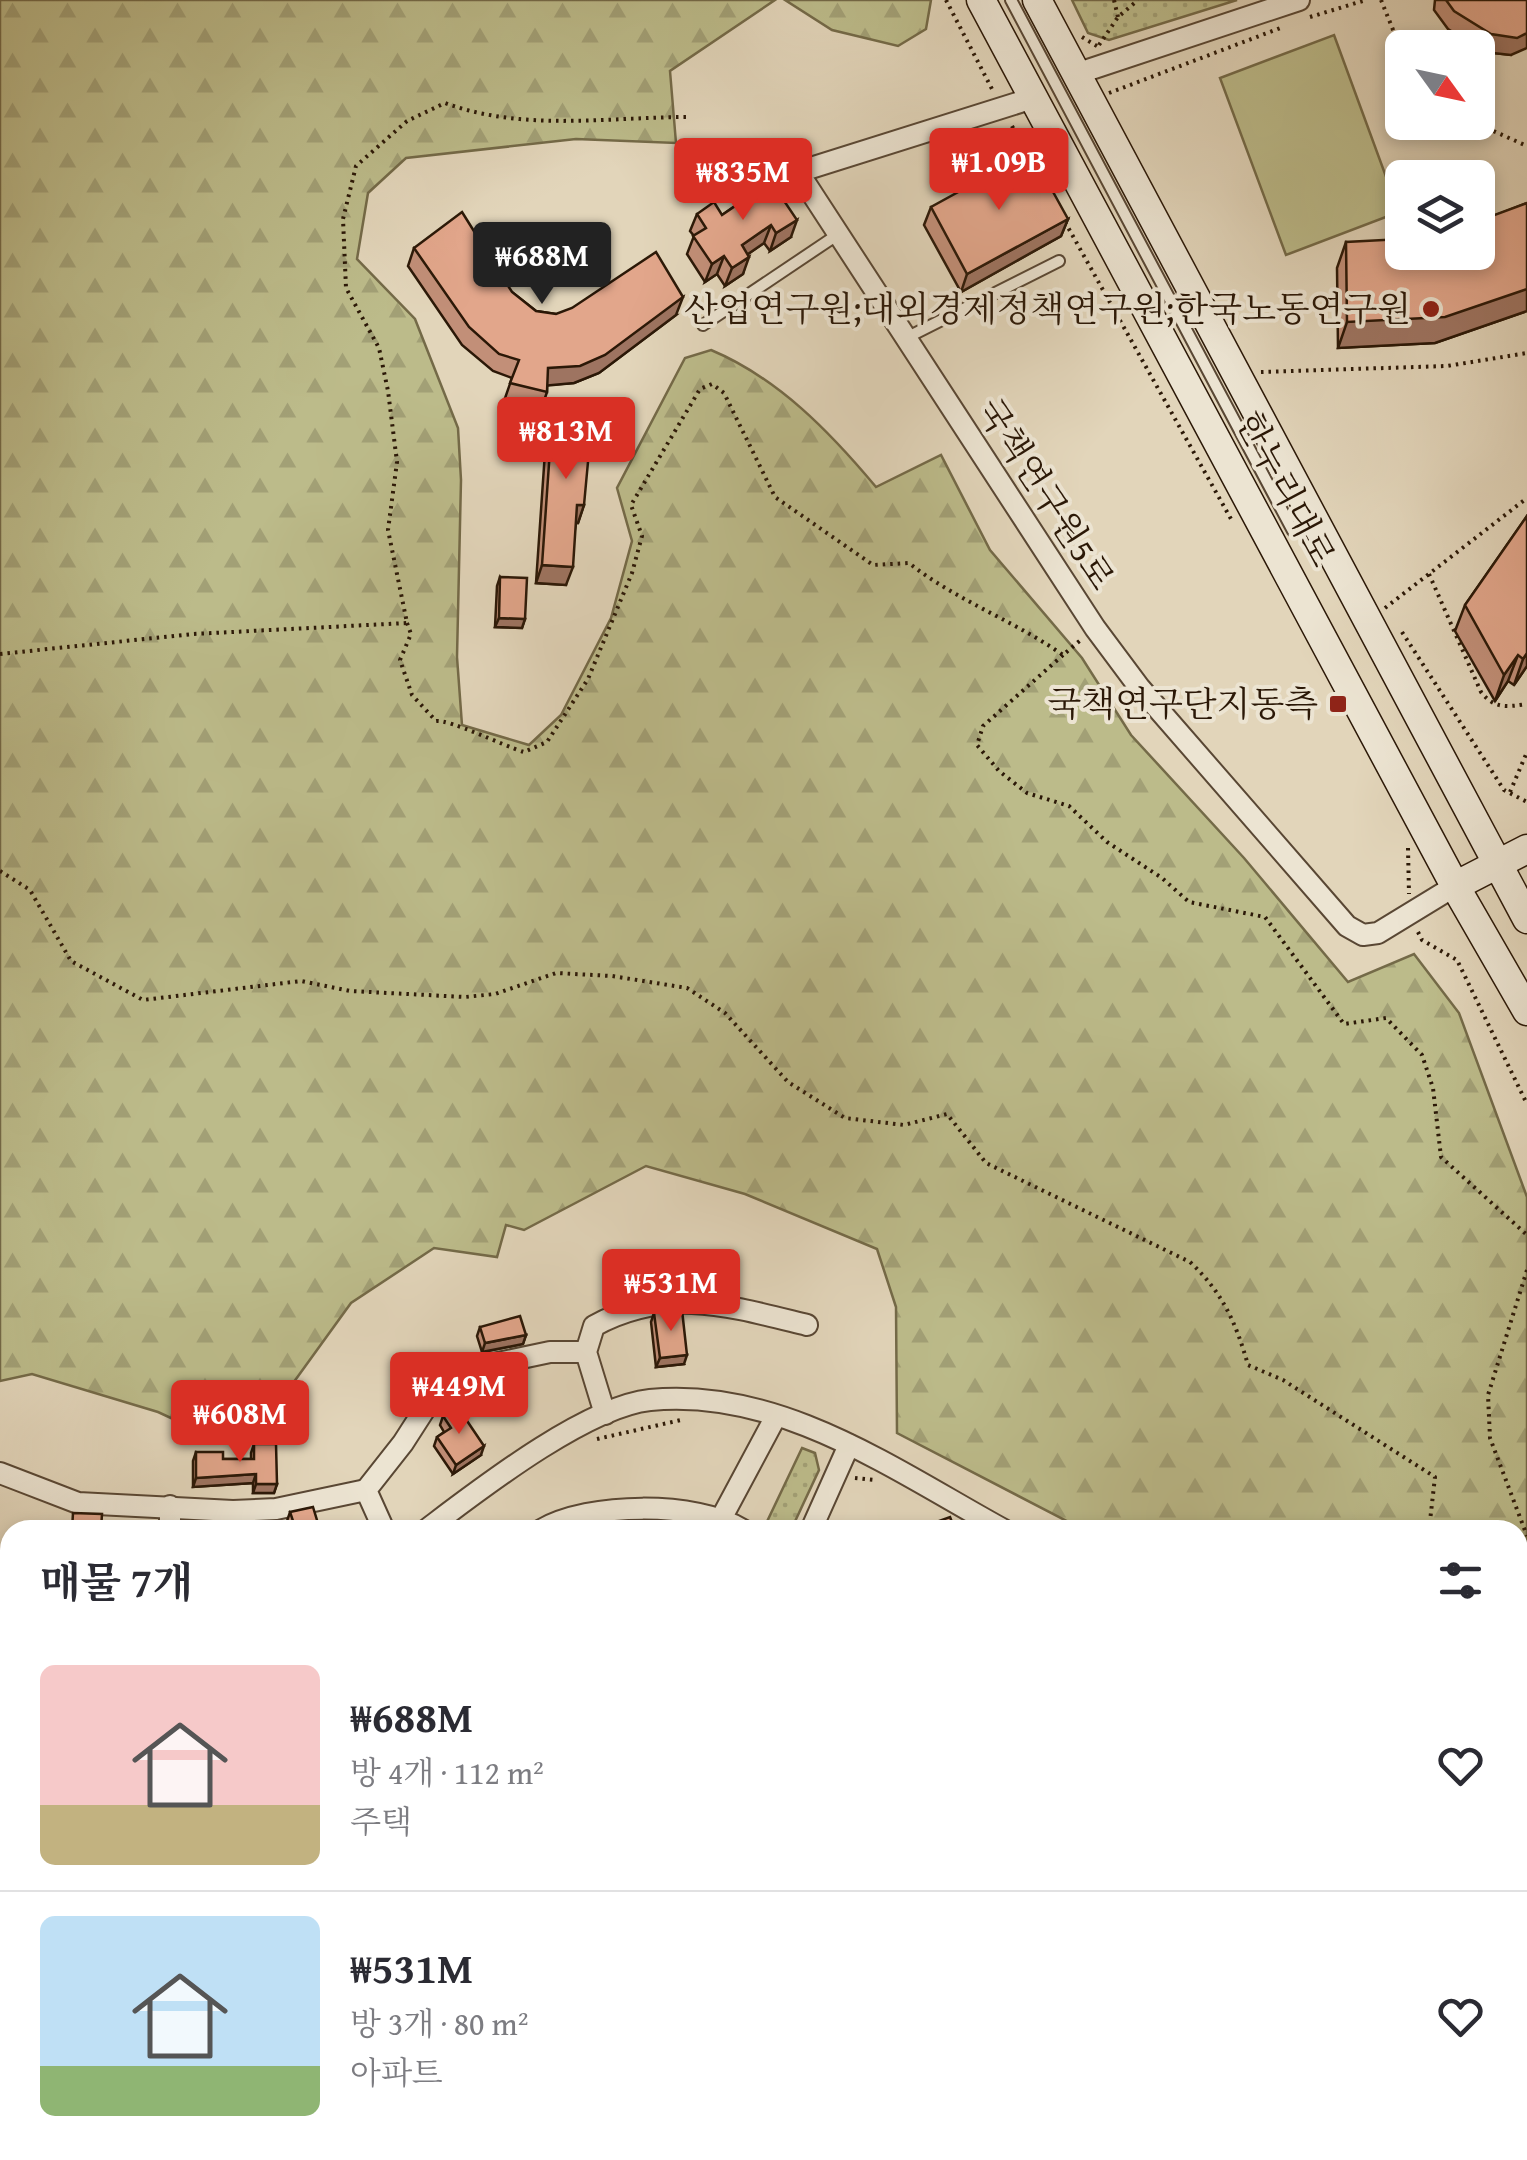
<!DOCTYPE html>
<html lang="ko">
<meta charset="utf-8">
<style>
body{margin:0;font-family:"Gentium Book Plus","Noto Serif KR",serif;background:#f7f7f7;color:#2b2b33;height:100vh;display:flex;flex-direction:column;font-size:38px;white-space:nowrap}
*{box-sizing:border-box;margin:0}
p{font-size:32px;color:#7c7c81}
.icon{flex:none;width:55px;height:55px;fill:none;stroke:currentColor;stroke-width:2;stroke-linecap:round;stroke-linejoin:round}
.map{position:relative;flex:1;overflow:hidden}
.side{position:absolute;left:0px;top:1520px;width:1528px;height:640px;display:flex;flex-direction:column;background:#fff;border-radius:30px 30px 0 0;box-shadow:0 5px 15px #0003}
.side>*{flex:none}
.needle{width:65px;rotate:123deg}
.controls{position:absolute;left:1385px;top:30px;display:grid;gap:20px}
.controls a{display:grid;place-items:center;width:110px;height:110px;border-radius:15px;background:#fff;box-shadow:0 5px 15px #0003;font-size:50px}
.price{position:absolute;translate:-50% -85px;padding:0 22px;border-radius:10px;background:#d93025;color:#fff;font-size:32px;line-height:65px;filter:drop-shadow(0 2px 5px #0008)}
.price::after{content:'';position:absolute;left:50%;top:60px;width:30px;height:22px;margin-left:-15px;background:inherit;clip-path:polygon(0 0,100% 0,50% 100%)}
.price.current{background:#222;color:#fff}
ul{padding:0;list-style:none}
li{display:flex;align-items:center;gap:30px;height:250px;padding:0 40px}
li+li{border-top:2px solid #e1e1e2}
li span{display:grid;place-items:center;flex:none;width:280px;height:200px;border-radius:15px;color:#555}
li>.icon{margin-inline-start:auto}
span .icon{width:120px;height:120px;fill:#fffc;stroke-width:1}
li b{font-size:42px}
h2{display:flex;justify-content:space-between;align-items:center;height:120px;padding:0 40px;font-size:42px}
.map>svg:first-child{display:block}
.grass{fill:url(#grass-dots);stroke:#746a48;stroke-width:2.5}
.forest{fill:url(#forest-firs);stroke:#746a48;stroke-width:2.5}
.pitch{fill:#bcbb8a;stroke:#746a48;stroke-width:2.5}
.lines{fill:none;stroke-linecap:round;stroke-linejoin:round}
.lane-casing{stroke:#594734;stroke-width:14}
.street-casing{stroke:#594734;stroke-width:24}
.secondary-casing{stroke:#2b1807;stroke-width:31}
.path{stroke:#2b1807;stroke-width:4;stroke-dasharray:2.5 5;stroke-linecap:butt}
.lane{stroke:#ece4d2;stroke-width:10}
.street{stroke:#ece4d2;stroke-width:20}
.secondary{stroke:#ece4d2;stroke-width:28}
.wall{fill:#c28f78;stroke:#2b1807;stroke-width:2.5}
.shaded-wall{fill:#9e7461;stroke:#2b1807;stroke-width:2.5}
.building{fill:#e2a68b;stroke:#2b1807;stroke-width:2.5}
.poi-dot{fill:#8f2418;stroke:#ece4d2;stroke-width:4}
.labels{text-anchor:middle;stroke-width:8;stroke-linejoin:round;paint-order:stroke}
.poi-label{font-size:35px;fill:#2b1807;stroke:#ece4d2;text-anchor:end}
.street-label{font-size:35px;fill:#2b1807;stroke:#ece4d2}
</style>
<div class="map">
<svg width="1527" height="2160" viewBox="0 0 1527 2160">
<defs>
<pattern id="grass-dots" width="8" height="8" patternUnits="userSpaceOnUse" patternTransform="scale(2.5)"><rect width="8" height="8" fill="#bcbb8a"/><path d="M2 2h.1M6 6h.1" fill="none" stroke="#a2a076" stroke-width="1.8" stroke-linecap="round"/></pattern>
<pattern id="forest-firs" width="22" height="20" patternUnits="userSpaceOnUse" patternTransform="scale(2.5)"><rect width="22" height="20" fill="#bcbb8a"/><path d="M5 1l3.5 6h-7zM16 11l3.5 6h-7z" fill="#a2a076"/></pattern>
</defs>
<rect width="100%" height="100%" fill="#e2d5ba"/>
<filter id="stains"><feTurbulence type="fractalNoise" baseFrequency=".002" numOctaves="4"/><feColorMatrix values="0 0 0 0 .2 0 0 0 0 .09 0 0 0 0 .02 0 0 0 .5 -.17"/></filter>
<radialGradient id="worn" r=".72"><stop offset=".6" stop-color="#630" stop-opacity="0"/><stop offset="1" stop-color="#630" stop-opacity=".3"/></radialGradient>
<!-- grass -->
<g class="grass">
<polygon points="1072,0 1237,0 1109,40 1088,33"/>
<polygon points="802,1448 815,1453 819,1470 791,1530 763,1530"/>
</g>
<!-- forest -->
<g class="forest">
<path d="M0 0H775L670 71 676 143 576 139 406 158 368 193 357 259 415 319 458 428 461 480 457 657 462 725 529 745 561 715 611 618 632 541 617 488 685 358 711 350C778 378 830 432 876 487L941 455 990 550 1082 658 1131 735 1244 858 1348 982 1414 954 1459 1013 1527 1197V1594L1518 1596V1530H1084L897 1433 896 1307 877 1249 745 1194 646 1166 524 1230 506 1225 497 1257 434 1248 351 1303 262 1426 201 1432 158 1412 32 1374 0 1381Z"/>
<polygon points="785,0 931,0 926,29 898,46 832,30"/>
<polygon points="0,1856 10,1859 10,2016 0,2026"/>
<polygon points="157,2150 286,2150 280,2160 151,2160"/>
<polygon points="289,2150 611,2150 615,2160 283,2160"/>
</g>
<!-- pitch -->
<polygon class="pitch" points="1334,35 1399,212 1286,255 1220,78"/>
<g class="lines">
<!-- lane casing -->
<g class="lane-casing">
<g id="lane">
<polyline points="1011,0 1293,531"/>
<polyline points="703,325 837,235"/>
<polyline points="906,338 1059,261"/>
<polyline points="1518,1893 1527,1873"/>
<polyline points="1097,2160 1102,2150"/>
<polyline points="1389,2160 1394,2150"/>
</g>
</g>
<!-- street casing -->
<g class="street-casing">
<g id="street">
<polyline points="1076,74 1299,0"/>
<polyline points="1033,98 798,172 1095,628 1139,687 1347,926 1363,935 1378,933 1455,886"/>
<path d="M605 1414 586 1352 594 1326C667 1286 730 1306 807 1325"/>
<polyline points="0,1473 78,1503 233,1511 276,1509 366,1490"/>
<polyline points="722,1517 776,1416"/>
<polyline points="170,1530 170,1506"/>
<polyline points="384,1530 366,1490 403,1443 439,1387 460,1371 550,1352 586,1352"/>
<path d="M426 1530C479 1490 585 1407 650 1400 780 1387 896 1471 1004 1530"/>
<path d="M541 1530C589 1502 696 1501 743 1530"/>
<polyline points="811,1530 849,1445"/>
<polyline points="0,1561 10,1568"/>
<polyline points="1518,1653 1527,1658"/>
<polyline points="0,1784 10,1792"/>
<polyline points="1330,2150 1351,2160"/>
</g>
</g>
<!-- secondary casing -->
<g class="secondary-casing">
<g id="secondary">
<polyline points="981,0 1455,886 1527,1011"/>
<polyline points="1037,0 1527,919"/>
<polyline points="1455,886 1527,849"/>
<polyline points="1518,1832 1527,1814"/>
<polyline points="1518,1952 1527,1932"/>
<polyline points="1352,2160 1357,2150"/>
<polyline points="1421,2160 1426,2150"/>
</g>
</g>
<!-- path -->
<g class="path">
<polyline points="946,0 993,91"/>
<polyline points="1114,0 1118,17"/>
<polyline points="1381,0 1402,52"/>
<polyline points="1310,17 1366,0"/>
<polyline points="1082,37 1100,48"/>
<polyline points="1099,45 1118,17 1138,0"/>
<polyline points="1109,93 1283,27"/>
<polyline points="1473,122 1527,146"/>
<polyline points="1012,126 1029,157"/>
<polyline points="1065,222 1231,519"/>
<polyline points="1261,372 1447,366 1527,353"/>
<path d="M1429 574 1481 692C1494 709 1507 707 1527 704"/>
<polyline points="1385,608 1527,498"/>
<path d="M407 623 411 634 400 660 412 695 436 721C449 719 504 746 524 752L547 742 588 679 632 573 642 536 631 505 700 389 712 384 724 393 775 497 873 565 909 563C957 601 1013 620 1063 655L1083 638"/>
<polyline points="1402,632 1504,790 1527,802"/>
<path d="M0 654 193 634 407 623 388 530 397 462 388 391 379 348 346 288 343 219 356 166 407 121 445 103C524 132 607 117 689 117"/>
<polyline points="1063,655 983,726 977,745 999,771 1027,793 1069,806 1107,842 1162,878 1189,902 1265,917 1344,1024 1386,1018 1422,1055 1433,1088 1441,1157 1527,1235"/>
<polyline points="1510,792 1527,752"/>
<polyline points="1408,848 1409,894"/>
<path d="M0 871 30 890 71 961 143 1000 301 981 350 991 465 997 495 994 556 973 612 976 687 988 725 1013 788 1082 845 1118 904 1125 947 1114 986 1163 1190 1262C1223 1293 1236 1323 1248 1365L1283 1380 1435 1477 1429 1530"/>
<polyline points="1418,932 1422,940 1457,960 1527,1104"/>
<polyline points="1527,1270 1488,1395 1490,1438 1527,1536"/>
<polyline points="597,1439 681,1420"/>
<polyline points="855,1478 874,1480"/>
<polyline points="1518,1583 1527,1579"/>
<polyline points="1518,1792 1527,1767"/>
<polyline points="1518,1995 1527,1975"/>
<polyline points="262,2160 270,2150"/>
</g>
<!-- lane -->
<use href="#lane" class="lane"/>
<!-- street -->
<use href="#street" class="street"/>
<!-- secondary -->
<use href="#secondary" class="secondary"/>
</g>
<!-- wall -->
<g class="wall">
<polygon points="1435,0 1527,0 1511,55 1484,52 1448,29 1434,10"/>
<polygon points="745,188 791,237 770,251 764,243 748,254 743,274 725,286 717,274 705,282 687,254 694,236 690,231 697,214 722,215 739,203"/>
<polygon points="1527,203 1527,311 1435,343 1338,348 1337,268 1346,242 1402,252"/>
<polygon points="931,207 1068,219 1061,236 961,292 924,225"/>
<polygon points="414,248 512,292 536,311 556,314 676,315 599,373 574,383 547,385 547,392 541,410 504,401 512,378 493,371 462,345 408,266"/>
<polygon points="553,406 584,505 578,523 576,523 566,585 536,583 547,423"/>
<polygon points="1527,516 1527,666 1514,685 1508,681 1495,701 1455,631 1465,605"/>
<polygon points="500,577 525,619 522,628 495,627 497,586"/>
<polygon points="654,1313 684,1364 656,1367 651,1322"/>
<polygon points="480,1327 526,1335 523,1344 482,1352 477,1336"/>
<polygon points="443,1416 481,1455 453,1474 434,1446 437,1437 444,1432 440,1425"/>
<polygon points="254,1444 277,1484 274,1493 253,1493 253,1483 193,1487 193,1461 196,1452 223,1459 251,1459 251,1453"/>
<polygon points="290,1512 320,1530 290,1530 287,1521"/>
<polygon points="43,2150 128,2150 128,2160 50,2160"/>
<polygon points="624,2150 706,2150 701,2160 643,2160"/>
<polygon points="768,2150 963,2150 958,2160 787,2160"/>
<polygon points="1111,2150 1155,2150 1152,2160 1107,2160"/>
<polygon points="1174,2150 1220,2150 1215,2160 1170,2160"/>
<polygon points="1474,2150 1518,2150 1527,2160 1480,2160 1472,2156"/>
</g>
<!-- shaded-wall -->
<g class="shaded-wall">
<polygon points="1527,33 1527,48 1511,55 1484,52 1491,34"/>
<polygon points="1068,219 1061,236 961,292 967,274"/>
<polygon points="797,220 791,237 770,251 776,233"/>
<polygon points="771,225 764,243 735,263 742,245"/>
<polygon points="724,256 717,274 705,282 712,264"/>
<polygon points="749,257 743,274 725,286 732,268"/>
<polygon points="1527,289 1527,311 1435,343 1338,348 1347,322"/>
<polygon points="683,297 676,315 599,373 574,383 542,386 548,368"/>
<polygon points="577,505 584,505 578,523 570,523"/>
<polygon points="542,565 573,567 566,585 536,583"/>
<polygon points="499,618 525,619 522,628 495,627"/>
<polygon points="1527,653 1527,666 1514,685 1523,659"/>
<polygon points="1518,655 1508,681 1495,701 1504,675"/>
<polygon points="526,1335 523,1344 482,1352 485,1343"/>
<polygon points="687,1355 684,1364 656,1367 660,1358"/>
<polygon points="484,1446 481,1455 453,1474 456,1465"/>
<polygon points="256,1474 253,1483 193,1487 196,1478"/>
<polygon points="256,1484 277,1484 274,1493 253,1493"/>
<polygon points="1152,2150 1155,2150 1152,2160 1146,2160"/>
<polygon points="1214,2150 1220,2150 1215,2160 1210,2160"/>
</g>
<!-- building -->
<g class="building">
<polygon points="1446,0 1527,0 1527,33 1517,38 1491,34 1454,11"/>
<polygon points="1031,152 1068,219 967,274 931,207"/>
<polygon points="766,174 797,220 776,233 771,225 742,245 749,257 732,268 724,256 712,264 693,236 706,228 697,214 714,202 722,215 750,196 745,188"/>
<polygon points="1527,203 1527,289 1445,317 1347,322 1346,242 1402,239 1402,252 1478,252 1478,221"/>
<polygon points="462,212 512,292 536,311 556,314 572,308 656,252 683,297 605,355 580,366 548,368 547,392 510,383 519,360 499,354 469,327 414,248"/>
<polygon points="553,406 593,408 584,505 577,505 573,567 542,565"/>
<polygon points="1527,516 1527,653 1523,659 1518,655 1504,675 1465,605"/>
<polygon points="500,577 527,578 525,619 499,618"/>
<polygon points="682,1310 687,1355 660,1358 654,1313"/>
<polygon points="520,1316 526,1335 485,1343 480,1327"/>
<polygon points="457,1406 484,1446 456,1465 437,1437 451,1428 443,1416"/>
<polygon points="254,1444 276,1444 277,1484 256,1484 256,1474 196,1478 196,1452 223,1452 223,1459 254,1459"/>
<polygon points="313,1507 320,1530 296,1530 290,1512"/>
<polygon points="73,1513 102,1514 101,1530 72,1530"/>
<polygon points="950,1517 955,1530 914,1530"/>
<polygon points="897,1523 899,1530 878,1530"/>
<polygon points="1518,2060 1527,2065 1527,2160 1522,2160 1502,2150 1518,2150"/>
<polygon points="68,2150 128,2150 128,2160 83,2160"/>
<polygon points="654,2150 704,2150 699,2160 673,2160"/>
<polygon points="798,2150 844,2150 839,2160 817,2160"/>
<polygon points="849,2150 961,2150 956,2160 869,2160"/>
<polygon points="1013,2150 1051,2150 1046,2160 1008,2160"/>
<polygon points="1121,2150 1152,2150 1146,2160 1141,2160"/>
</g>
<!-- markers -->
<g class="poi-dot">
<circle cx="1431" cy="309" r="10"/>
<rect x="1328" y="694" width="20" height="20" rx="5"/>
</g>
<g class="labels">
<!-- poi labels -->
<g class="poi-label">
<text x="1411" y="321">산업연구원;대외경제정책연구원;한국노동연구원</text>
<text x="1318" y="716">국책연구단지동측</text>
</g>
<!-- street labels -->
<g class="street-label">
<text transform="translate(1286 489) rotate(62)" y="12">한누리대로</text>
<text transform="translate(1046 494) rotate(57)" y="12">국책연구원5로</text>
</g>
</g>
<rect width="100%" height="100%" filter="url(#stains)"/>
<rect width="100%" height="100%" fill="url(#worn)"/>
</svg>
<div class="controls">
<a><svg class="needle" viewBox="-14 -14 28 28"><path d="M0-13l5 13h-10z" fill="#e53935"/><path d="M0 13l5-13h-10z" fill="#7c7c81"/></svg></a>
<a><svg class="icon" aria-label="layers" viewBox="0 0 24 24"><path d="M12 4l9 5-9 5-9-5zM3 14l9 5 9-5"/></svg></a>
</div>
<b class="price" style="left:999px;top:213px">₩1.09B</b>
<b class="price" style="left:743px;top:223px">₩835M</b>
<b class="price current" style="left:542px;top:307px">₩688M</b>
<b class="price" style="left:566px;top:482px">₩813M</b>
<b class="price" style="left:671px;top:1334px">₩531M</b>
<b class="price" style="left:459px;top:1437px">₩449M</b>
<b class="price" style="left:240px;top:1465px">₩608M</b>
<section class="side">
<h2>매물 7개<svg class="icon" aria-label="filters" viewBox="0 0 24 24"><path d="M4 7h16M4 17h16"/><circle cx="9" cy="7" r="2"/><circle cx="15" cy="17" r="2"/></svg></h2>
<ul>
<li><span style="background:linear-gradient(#f6c9c9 70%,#c2b280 0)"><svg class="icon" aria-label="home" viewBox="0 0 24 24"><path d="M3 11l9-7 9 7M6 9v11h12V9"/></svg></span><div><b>₩688M</b><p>방 4개 · 112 m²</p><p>주택</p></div><svg class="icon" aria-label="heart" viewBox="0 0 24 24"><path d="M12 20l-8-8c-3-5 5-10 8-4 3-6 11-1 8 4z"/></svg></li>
<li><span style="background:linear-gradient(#bfe0f5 75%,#8fb573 0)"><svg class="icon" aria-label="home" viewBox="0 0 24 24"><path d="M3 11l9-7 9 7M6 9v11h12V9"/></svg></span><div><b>₩531M</b><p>방 3개 · 80 m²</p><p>아파트</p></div><svg class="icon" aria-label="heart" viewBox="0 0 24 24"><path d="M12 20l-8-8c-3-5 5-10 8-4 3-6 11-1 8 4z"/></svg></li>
</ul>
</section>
</div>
